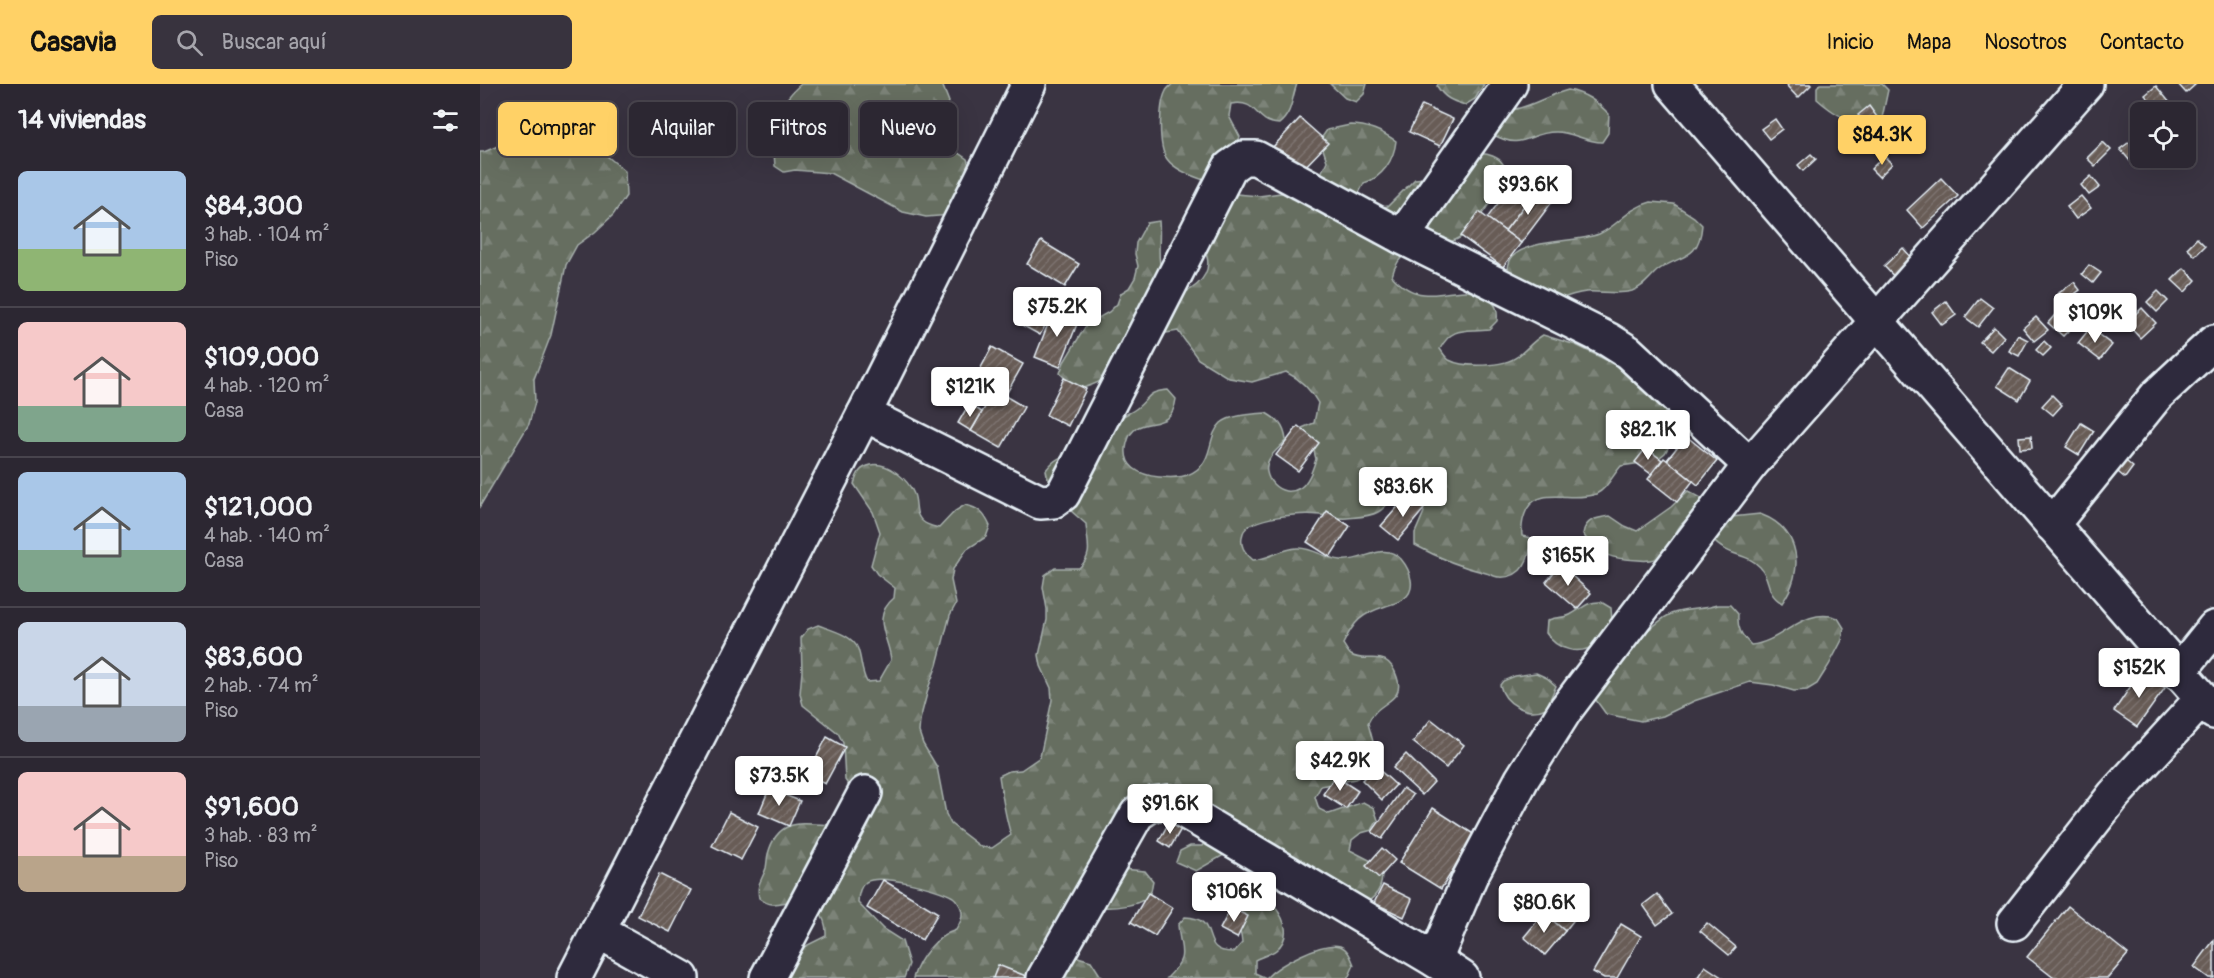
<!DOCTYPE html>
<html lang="es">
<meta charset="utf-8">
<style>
body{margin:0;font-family:Pangolin,sans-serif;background:#38333e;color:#f1f3f6;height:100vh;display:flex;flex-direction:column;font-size:22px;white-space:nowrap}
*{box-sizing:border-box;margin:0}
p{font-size:20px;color:#a6a5ac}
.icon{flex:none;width:33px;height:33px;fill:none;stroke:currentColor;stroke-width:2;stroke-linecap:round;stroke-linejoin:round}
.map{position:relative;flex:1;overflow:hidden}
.drawer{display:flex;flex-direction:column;background:#2c2732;width:480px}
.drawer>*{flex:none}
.top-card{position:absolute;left:18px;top:18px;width:570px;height:54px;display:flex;gap:12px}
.buttons{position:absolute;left:1650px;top:18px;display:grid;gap:12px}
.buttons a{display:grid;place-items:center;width:66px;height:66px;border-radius:9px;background:#2c2732;box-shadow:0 6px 24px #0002,0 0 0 2px #48444d;font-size:30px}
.price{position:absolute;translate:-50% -51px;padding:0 14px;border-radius:6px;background:#fff;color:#222;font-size:20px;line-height:39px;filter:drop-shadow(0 2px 3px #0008)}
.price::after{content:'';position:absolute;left:50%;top:36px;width:18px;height:14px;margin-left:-9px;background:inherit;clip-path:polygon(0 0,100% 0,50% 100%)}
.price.on{background:#ffd166;color:#111}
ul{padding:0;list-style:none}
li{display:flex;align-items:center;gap:18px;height:150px;padding:0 18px}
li+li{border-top:2px solid #48444d}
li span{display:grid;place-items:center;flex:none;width:168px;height:120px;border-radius:9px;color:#555}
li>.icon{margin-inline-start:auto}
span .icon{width:72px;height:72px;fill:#fffc;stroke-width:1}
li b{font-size:26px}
h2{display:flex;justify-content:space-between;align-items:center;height:72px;padding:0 18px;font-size:26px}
.pill{padding:0 21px;border-radius:9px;background:#2c2732;box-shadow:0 6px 24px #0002,0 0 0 2px #48444d;font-size:21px;line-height:54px}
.pill.on{background:#ffd166;color:#111}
header{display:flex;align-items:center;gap:36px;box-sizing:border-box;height:84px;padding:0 30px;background:#ffd166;color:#111}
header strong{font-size:28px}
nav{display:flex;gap:33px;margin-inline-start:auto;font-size:21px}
.search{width:420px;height:54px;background:#38333e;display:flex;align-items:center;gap:15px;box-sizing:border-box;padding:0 21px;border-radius:9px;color:#a6a5ac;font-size:22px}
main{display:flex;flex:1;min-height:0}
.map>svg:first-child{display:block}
.forest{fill:url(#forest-firs);stroke:#a7b0ac;stroke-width:1.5}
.building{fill:url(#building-hatch);stroke:#e8f1f8;stroke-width:1.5}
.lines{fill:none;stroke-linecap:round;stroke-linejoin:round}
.minor-casing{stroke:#e8f1f8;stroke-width:38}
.minor{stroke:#2f2a3d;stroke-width:33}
</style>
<header>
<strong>Casavia</strong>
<div class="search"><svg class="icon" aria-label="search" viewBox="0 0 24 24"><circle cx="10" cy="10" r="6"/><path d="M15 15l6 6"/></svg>Buscar aquí</div>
<nav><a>Inicio</a><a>Mapa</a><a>Nosotros</a><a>Contacto</a></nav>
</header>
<main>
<section class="drawer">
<h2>14 viviendas<svg class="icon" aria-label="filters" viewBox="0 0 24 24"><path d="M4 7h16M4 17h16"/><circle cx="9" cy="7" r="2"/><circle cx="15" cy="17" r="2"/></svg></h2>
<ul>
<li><span style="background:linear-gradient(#a9c7e8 65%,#8fb573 0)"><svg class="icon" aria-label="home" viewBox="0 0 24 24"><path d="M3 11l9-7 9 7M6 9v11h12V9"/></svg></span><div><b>$84,300</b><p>3 hab. · 104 m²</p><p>Piso</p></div></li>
<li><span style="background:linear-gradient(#f6c9c9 70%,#7fa58c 0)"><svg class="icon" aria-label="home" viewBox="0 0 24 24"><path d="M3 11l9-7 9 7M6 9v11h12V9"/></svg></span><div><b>$109,000</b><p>4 hab. · 120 m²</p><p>Casa</p></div></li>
<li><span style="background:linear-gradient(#a9c7e8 65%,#7fa58c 0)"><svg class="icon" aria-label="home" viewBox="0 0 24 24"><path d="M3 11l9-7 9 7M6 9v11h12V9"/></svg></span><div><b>$121,000</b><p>4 hab. · 140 m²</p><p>Casa</p></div></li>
<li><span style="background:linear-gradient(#c9d6e8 70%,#9aa5b1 0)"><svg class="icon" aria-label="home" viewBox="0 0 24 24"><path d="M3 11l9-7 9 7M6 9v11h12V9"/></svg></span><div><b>$83,600</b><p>2 hab. · 74 m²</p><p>Piso</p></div></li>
<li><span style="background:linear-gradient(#f6c9c9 70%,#b9a48a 0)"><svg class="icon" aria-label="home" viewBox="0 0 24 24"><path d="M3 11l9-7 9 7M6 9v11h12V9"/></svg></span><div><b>$91,600</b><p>3 hab. · 83 m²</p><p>Piso</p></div></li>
</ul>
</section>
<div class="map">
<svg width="1734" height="894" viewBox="0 0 1734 894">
<defs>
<pattern id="forest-firs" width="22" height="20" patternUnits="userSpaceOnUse" patternTransform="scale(1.5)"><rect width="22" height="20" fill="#666e61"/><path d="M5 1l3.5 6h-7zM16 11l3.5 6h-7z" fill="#7c8378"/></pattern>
<pattern id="building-hatch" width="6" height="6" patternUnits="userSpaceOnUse" patternTransform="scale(1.5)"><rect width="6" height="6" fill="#675b57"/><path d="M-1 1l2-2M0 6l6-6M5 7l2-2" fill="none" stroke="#7d7370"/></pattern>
</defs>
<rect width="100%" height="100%" fill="#3a3442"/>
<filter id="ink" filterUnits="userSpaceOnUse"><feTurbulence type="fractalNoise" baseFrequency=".0167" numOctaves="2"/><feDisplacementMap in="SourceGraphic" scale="12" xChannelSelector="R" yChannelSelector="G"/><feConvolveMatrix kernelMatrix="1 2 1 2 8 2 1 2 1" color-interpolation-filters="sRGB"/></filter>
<g filter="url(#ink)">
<!-- forest -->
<g class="forest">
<path d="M321 0H462L469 18 459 40 460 52 468 62 487 75 494 97 471 131 446 133 423 128 350 89 315 86 304 88 295 82C292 46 293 24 321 0Z"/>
<path d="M693 0H817C811 16 813 28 799 40 772 38 780 15 751 20L749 32 760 53 756 63 727 97C714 93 695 86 687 75 678 63 679 20 686 7 686 6 692 0 693 0Z"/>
<polygon points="850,0 887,0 884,10 876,18 865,14"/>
<path d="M958 0H1004L995 15 985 21C972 17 964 14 957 2Z"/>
<path d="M1340 0H1402L1408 6 1402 34C1379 47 1355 31 1337 15V3Z"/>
<path d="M1088 6C1105 9 1116 17 1129 30L1128 49 1122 58C1105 58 1093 48 1076 48 1047 48 1044 68 1012 50L1031 26C1051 23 1068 11 1088 6Z"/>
<polygon points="67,41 91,42 145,87 146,112 133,131 115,148 97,161 86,181 71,251 54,295 55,318 49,340 0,422 0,68 4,68"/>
<path d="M870 41C888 41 901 47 916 57 914 76 902 94 884 99L878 111 896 124 908 122 935 95C954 94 970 84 987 76 990 75 995 71 999 70 1007 69 1019 73 1023 80 1024 81 1027 88 1027 89 1027 97 991 147 983 152 957 169 922 152 912 192 920 201 931 209 944 210 968 213 985 199 1007 214 1017 220 1018 227 1017 237L1009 245C987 248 972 241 960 265 963 269 965 273 969 276 984 284 1024 283 1038 272 1047 265 1053 257 1063 251L1096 261 1150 288 1183 324 1192 346 1191 359 1185 369 1175 377 1141 382C1133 391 1127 405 1116 410 1092 419 1060 402 1047 425 1042 435 1041 442 1042 452L1051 454C1051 473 1043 495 1019 493 1015 493 1010 490 1006 489 981 483 957 473 935 461V449L944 428C935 417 922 410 909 419 905 422 902 426 898 428 889 433 877 433 867 434 857 435 849 432 840 431 824 429 769 432 763 449 759 461 764 468 773 476 789 475 801 465 817 464 833 463 845 475 861 476 883 479 903 456 921 475 926 481 930 488 931 496 932 501 931 508 927 512 921 518 913 520 906 522 881 530 874 537 863 560 866 564 868 569 871 571 887 581 907 562 917 593 926 619 897 616 888 639 892 656 898 668 895 686L875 695 841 702 835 713 839 725 849 730 883 718 894 724 898 736 892 746 881 749 872 756 870 766 901 782C904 799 900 810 885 820L747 769 716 787 696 778 700 767 710 762H722L729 752 671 725 642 785 665 787 673 797C672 800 672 804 671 807 665 823 632 824 618 823L588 870 611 877 622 894H433C439 874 456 852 476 846 480 839 484 832 481 824 480 821 476 815 473 813 459 805 400 789 386 798 379 803 378 811 378 819L403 845 422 857 429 880 424 894H295L313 863H324L346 852C347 830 334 818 311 818 305 818 298 820 292 820 287 820 283 817 279 814 276 799 282 797 286 784 287 779 287 774 288 770 299 730 326 741 357 741L371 705 365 696 363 659 358 649 323 621 320 610 322 587 321 554 328 545 338 541C351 546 373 551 378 565 382 577 381 587 387 598L399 597 411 576C409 553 390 534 414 514L415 504 397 490 391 481 400 448 393 428 374 400C377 390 380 383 391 381 408 378 428 395 434 410 437 417 435 427 439 433 443 440 451 442 459 444L475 427 485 421C499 424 504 429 510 442L506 453 487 465 473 485 471 496 476 520 470 531 457 581 449 602 440 636 439 648 443 660 457 683 466 730 471 740 501 763 512 764 531 751C525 732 522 712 519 692L529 687 541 686 560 673 572 616 571 604 561 582 559 571 567 536V525L563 503 565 491 575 484H599C614 470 607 459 606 440 589 425 569 411 566 386 579 368 589 374 606 365 617 358 627 345 637 336 643 331 651 329 657 324 671 313 666 308 688 306L696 315C691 354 655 326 647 359 641 383 660 391 679 393 695 394 709 395 722 381 732 370 729 350 741 339 750 331 773 330 786 329 798 336 804 341 806 356 802 362 794 367 790 374 778 392 801 416 820 404 829 398 833 384 836 375L833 363 824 356 822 344 834 339 838 319C831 306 820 295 806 288L772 298 749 294 718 275 698 247 686 249C665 267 622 304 595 305L580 289 584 278 607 240 629 228 637 220 641 209 649 204 655 194 658 182 655 170 656 159 667 139 679 137C682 169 669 190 704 209 723 200 735 183 723 164L745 109 779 112 815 107 837 98 847 77 840 56 847 46Z"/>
<path d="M1171 118 1194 120 1214 133 1222 141C1219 178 1199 170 1177 187 1169 194 1164 203 1152 207 1138 211 1121 207 1106 208 1095 209 1085 213 1075 217L1028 194C1028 187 1027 178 1033 172 1051 155 1095 159 1119 150 1138 142 1147 124 1171 118Z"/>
<path d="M1208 407 1223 415C1221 430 1208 432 1200 442 1193 451 1194 460 1185 470 1178 476 1167 477 1158 476 1134 475 1117 472 1103 450 1105 435 1117 434 1130 432L1145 442 1157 447 1191 423Z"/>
<path d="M1280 430C1321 445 1325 487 1302 519 1284 508 1292 496 1280 483 1266 468 1248 474 1231 454L1242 434Z"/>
<path d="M1121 518 1131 524 1132 537C1128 543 1122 555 1116 560 1099 573 1076 565 1066 549L1067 537C1075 532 1082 535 1090 531 1102 525 1107 517 1121 518Z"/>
<path d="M1237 521H1250L1258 530C1257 544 1261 551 1271 561 1303 558 1323 522 1358 534L1364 544 1362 556 1349 581 1337 600 1327 606 1314 607 1293 601 1270 598 1214 617 1183 632 1161 637 1126 630 1113 612 1159 550C1173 546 1179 535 1191 530 1206 524 1222 526 1237 521Z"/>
<path d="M1056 589 1067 594 1076 602 1066 624C1048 633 1024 620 1020 601L1023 597 1035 592Z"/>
<path d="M753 791C776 799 826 841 796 866 791 870 781 873 775 876V889L786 894C798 881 842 857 860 862 868 865 871 873 874 881L868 894H687C710 871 700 868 698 841L705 833C743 834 716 869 754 868L762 859C761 837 745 827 736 808Z"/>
</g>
<!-- building -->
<g class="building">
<polygon points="1309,0 1330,0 1331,1 1318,14 1307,2"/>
<polygon points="1698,0 1716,0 1706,9"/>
<polygon points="1676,2 1691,20 1680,28 1665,11"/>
<polygon points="942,21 973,35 960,62 929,48"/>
<polygon points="1389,22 1397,33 1387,41 1378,31"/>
<polygon points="1665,23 1671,28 1660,28 1660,41 1654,33"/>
<polygon points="820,34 848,59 818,90 791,65"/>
<polygon points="1295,35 1302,45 1289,55 1281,45"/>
<polygon points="1651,57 1660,69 1650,77 1640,65"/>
<polygon points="1623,58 1631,66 1615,82 1607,74"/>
<polygon points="1331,70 1336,75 1323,87 1318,81"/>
<polygon points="1404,72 1412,80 1399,93 1391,85"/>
<polygon points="1611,92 1620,103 1609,111 1601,101"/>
<polygon points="1461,94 1478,112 1443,144 1427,126"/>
<polygon points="1029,105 1047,118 1025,147 1007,134"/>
<polygon points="1056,106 1072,118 1041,159 1025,147"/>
<polygon points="1601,112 1611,124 1596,135 1587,123"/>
<polygon points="999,128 1041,159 1023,183 981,152"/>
<polygon points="1717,154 1725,162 1715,172 1707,164"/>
<polygon points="561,157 599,180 585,203 547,180"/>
<polygon points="1423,164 1439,182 1420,199 1404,182"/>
<polygon points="1609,181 1621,189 1613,199 1602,190"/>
<polygon points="1704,184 1716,196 1705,208 1692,196"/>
<polygon points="1594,198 1600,206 1585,217 1579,209"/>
<polygon points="1678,207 1688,217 1677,228 1667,218"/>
<polygon points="551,213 574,225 560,251 538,239"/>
<polygon points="1500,214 1513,224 1498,243 1485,233"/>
<polygon points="1466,217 1476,231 1462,241 1452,228"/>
<polygon points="1662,224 1676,239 1660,254 1646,239"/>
<polygon points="574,225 599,235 580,283 555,273"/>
<polygon points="1579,226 1595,240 1583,252 1568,239"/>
<polygon points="1556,233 1568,246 1554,257 1543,244"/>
<polygon points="1514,243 1524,253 1511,267 1500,258"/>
<polygon points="1610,244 1632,261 1620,276 1598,259"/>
<polygon points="1538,251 1548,256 1539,272 1529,267"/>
<polygon points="1564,257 1571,264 1563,272 1556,266"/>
<polygon points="512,263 543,280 525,312 495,295"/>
<polygon points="1529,284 1550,297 1539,316 1517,302"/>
<polygon points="584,294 606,305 588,342 566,331"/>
<polygon points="515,306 544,323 521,364 491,347"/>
<polygon points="1572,311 1582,321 1573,331 1562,322"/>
<polygon points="489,320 502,328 491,347 478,339"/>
<polygon points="1601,339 1614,347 1599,371 1586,363"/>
<polygon points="818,342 839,359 818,387 796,371"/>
<polygon points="1206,352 1237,377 1218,401 1187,376"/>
<polygon points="1551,352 1552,364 1540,365 1539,353"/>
<polygon points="1166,364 1182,376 1171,390 1155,378"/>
<polygon points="1640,372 1653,383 1645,394 1632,383"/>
<polygon points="1184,374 1213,397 1197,418 1168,395"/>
<polygon points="928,411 944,425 918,456 901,442"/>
<polygon points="847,427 870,442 850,473 827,458"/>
<polygon points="1080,481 1111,509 1097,525 1066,498"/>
<polygon points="1661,587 1685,604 1657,643 1634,627"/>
<polygon points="951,635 984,661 966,684 933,658"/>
<polygon points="347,653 365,663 345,700 327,691"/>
<polygon points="926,670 954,698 942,711 913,684"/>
<polygon points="895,682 916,701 902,716 882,696"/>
<polygon points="855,692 878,707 866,725 843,710"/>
<polygon points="923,704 933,711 902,755 892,748"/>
<polygon points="289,705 320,717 309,742 279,729"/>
<polygon points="953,724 995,751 961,805 919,779"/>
<polygon points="249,728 278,743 261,776 232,762"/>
<polygon points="689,738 701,745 690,764 679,757"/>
<polygon points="902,764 915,776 899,794 886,782"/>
<polygon points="179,790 211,806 190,848 158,832"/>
<polygon points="403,796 458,829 442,856 387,824"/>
<polygon points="903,801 932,815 924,833 894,819"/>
<polygon points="668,809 693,824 675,852 651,838"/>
<polygon points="1177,810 1192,830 1177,841 1163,821"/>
<polygon points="1079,811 1100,828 1085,847 1064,829"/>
<polygon points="1588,822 1648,870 1628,894 1574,894 1547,873"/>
<polygon points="751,824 768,832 757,854 740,845"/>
<polygon points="1064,829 1085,847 1065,871 1044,853"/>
<polygon points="1227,839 1256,863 1249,871 1220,847"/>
<polygon points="1141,840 1161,852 1137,894 1124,894 1113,888"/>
<polygon points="1734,856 1734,894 1729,894 1714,883"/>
<polygon points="518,881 551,894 513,894"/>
<polygon points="1225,882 1243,894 1217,894"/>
</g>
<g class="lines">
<!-- minor casing -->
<g class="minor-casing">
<g id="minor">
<polyline points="1192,0 1734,628"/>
<polyline points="922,153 1030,0"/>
<polyline points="384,330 560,418 573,417 583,410 750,83 763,74 776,74 922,153 1129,256 1148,268 1270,381"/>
<polyline points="1572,441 1677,311 1734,258"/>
<polyline points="1698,589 1734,544"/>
<polyline points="1534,839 1634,711 1722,615"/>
<polyline points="118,847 202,894"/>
<polyline points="955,876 990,793 1042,695 1086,625 1270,381 1606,0"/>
<polyline points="94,894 384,330 549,0"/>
<polyline points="287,894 385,709"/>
<polyline points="564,894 657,730 672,720 689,718 955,876 982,894"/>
</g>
</g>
<!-- minor -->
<use href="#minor" class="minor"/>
</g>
</g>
</svg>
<div class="buttons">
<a><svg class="icon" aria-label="locate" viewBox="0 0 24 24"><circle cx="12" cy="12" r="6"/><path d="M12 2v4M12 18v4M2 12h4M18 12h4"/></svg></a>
</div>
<b class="price on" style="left:1402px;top:82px">$84.3K</b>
<b class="price" style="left:1048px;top:132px">$93.6K</b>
<b class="price" style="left:577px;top:254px">$75.2K</b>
<b class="price" style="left:1615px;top:260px">$109K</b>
<b class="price" style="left:490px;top:334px">$121K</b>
<b class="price" style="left:1168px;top:377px">$82.1K</b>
<b class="price" style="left:923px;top:434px">$83.6K</b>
<b class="price" style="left:1088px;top:503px">$165K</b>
<b class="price" style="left:1659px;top:615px">$152K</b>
<b class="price" style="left:860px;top:708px">$42.9K</b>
<b class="price" style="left:299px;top:723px">$73.5K</b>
<b class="price" style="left:690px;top:751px">$91.6K</b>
<b class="price" style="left:754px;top:839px">$106K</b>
<b class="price" style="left:1064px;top:850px">$80.6K</b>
<div class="top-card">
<a class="pill on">Comprar</a>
<a class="pill">Alquilar</a>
<a class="pill">Filtros</a>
<a class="pill">Nuevo</a>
</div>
</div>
</main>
